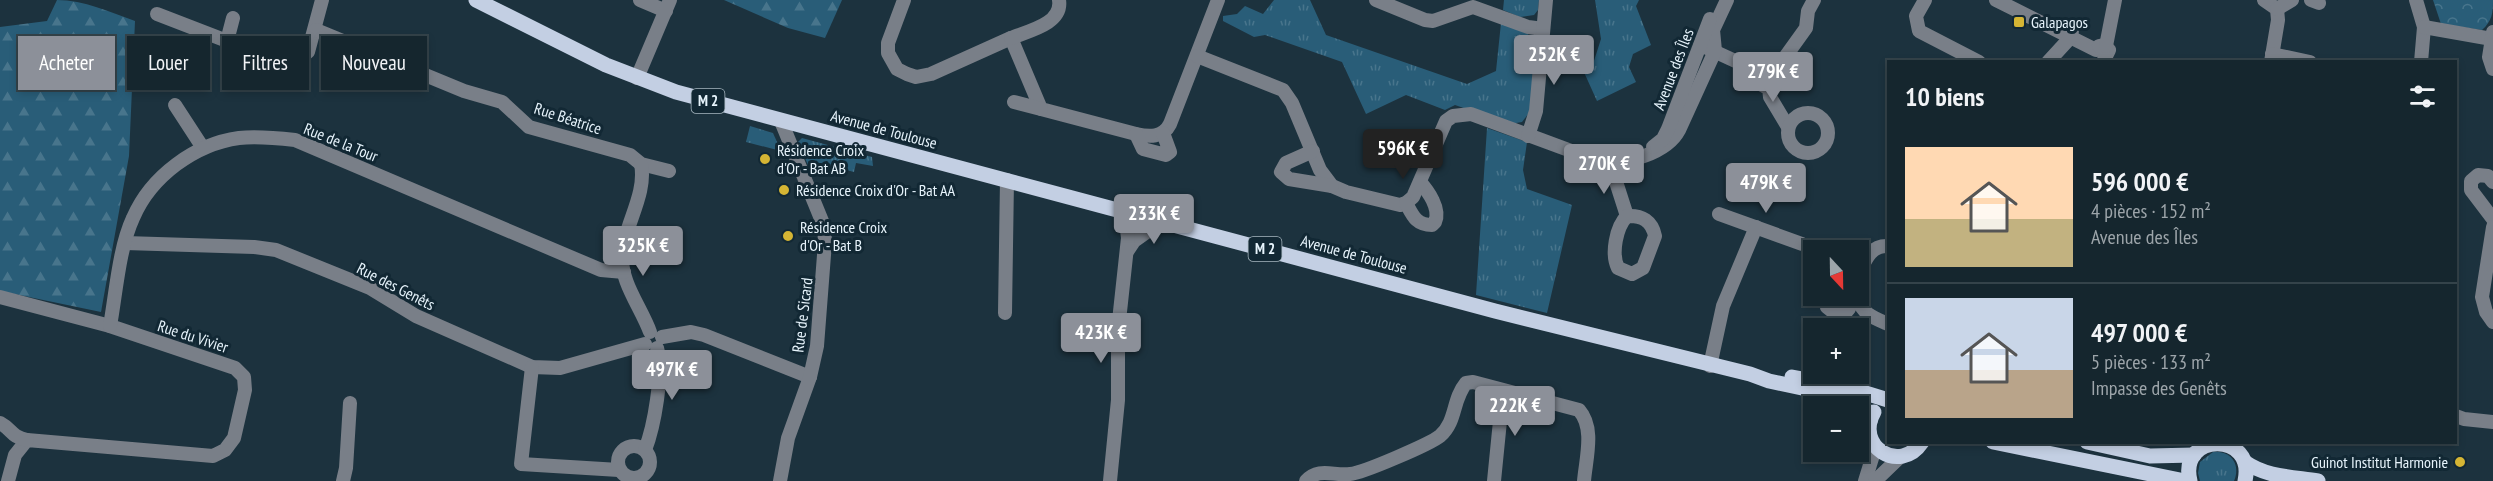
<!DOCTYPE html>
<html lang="fr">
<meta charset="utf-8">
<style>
body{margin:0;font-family:"PT Sans Narrow",sans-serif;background:#22323a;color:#f1f3f6;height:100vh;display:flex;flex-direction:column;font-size:22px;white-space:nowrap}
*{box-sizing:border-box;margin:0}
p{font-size:20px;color:#9da5aa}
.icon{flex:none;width:33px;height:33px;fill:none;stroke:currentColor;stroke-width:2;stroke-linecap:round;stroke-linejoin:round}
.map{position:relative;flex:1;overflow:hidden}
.side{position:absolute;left:1887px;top:60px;width:570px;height:384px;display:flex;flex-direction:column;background:#15262e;border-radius:0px;box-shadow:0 3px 9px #0003,0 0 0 2px #34434a}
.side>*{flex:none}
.hud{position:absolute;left:18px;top:36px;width:570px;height:54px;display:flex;gap:12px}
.needle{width:39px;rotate:158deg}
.controls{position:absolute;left:1803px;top:240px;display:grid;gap:12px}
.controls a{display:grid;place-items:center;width:66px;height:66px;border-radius:0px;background:#15262e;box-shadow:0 3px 9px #0003,0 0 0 2px #34434a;font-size:30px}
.price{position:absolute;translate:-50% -51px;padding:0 14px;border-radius:6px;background:#8c9099;color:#fff;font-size:20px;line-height:39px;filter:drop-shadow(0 2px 3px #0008)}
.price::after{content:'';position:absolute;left:50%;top:36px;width:18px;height:14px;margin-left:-9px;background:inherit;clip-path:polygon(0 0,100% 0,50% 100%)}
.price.active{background:#222;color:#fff}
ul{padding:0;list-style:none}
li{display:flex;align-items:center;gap:18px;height:150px;padding:0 18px}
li+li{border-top:2px solid #34434a}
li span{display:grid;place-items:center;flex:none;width:168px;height:120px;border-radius:0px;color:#555}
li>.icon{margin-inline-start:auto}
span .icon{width:72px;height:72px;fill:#fffc;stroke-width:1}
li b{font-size:26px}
h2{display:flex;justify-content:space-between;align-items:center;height:72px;padding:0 18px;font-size:26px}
.tag{padding:0 21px;border-radius:0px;background:#15262e;box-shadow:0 3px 9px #0003,0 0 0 2px #34434a;font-size:21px;line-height:54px}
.tag.active{background:#8c9099;color:#fff}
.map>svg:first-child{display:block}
.grass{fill:url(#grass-tufts)}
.forest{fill:url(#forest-firs)}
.park{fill:url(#park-crowns)}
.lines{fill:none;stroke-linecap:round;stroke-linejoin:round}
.minor{stroke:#797f88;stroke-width:14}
.major{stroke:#c3cfe3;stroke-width:15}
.poi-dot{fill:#d5b534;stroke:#122834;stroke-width:2}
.labels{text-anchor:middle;stroke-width:6;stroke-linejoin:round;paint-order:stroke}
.shield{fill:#122834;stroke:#a7b7c0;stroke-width:1.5}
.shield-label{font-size:15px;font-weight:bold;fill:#e7f4fc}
.poi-label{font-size:16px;fill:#e7f4fc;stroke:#122834;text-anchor:start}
.street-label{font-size:16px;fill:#e7f4fc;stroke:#122834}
</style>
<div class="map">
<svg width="2493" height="481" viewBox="0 0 2493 481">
<defs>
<pattern id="grass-tufts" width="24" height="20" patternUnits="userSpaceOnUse" patternTransform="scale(1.5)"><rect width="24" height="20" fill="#295d78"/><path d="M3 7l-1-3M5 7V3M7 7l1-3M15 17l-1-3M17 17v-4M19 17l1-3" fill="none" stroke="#48758c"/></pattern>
<pattern id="forest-firs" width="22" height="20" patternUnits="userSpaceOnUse" patternTransform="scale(1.5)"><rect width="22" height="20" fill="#295d78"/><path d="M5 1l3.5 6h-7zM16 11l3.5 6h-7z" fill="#48758c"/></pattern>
<pattern id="park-crowns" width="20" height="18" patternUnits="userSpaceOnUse" patternTransform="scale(1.5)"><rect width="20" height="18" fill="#295d78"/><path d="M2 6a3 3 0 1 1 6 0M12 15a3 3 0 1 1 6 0" fill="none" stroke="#48758c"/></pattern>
</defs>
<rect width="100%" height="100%" fill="#1c323e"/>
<!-- grass -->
<g class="grass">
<polygon points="1274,0 1310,0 1326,35 1467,84 1496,71 1501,23 1527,33 1536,44 1532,109 1522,122 1510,124 1455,105 1445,110 1406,95 1366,114 1342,62 1265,35 1254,37 1223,21 1223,16 1237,14 1245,6 1263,14"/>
<polygon points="1504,0 1539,0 1538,10 1534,15 1520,17 1503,10"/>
<polygon points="1595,0 1639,0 1636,6 1651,45 1633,54 1629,67 1636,82 1597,101 1583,70 1592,67 1601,39"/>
<polygon points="750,126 773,133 781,151 746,142"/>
<polygon points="1487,128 1527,142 1523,170 1527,189 1572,205 1547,313 1476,295"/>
<polygon points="802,138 872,157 873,166 856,163 854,172 815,162 808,165 798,142"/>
<path d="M2213 452C2231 450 2241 465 2234 481H2200L2198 473 2200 462Z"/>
</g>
<!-- forest -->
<g class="forest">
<path d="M57 0C84 0 110 12 135 21L129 156 101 312 0 291V27L47 21Z"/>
<polygon points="724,0 842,0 825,38 788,28"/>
</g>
<!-- park -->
<path class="park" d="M2433 0H2493C2493 13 2492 21 2482 30L2441 24Z"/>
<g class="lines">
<!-- minor -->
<g class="minor">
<polyline points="640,0 666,11"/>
<path d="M904 0 888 43V53L897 69 907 74 916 77 931 74 1011 38 1041 109 1136 134C1149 137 1163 138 1170 124L1218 0"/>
<polyline points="1376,0 1425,20 1433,21 1473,7 1528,27 1543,29"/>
<polyline points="1925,0 1916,16 1919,31 1979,62"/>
<polyline points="1996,0 2096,50"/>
<polyline points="2264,0 2277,9 2278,20 2271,62"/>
<polyline points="2311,0 2319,3"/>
<polyline points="2416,0 2424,27 2421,62"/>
<polyline points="2277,9 2292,0"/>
<polyline points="157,14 227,41"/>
<polyline points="233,18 227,41 288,62 308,52 322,0"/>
<polyline points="2424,27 2492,39"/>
<polyline points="316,30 464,91 502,102 529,127 630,155 641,164 669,171"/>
<polyline points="2493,32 2489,57 2493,69"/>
<path d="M1011 38C1028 31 1063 24 1059 0"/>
<polyline points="2099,46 2104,45 2109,50 2103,62"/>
<polyline points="2106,46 2115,0"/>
<polyline points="1707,48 1757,71"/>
<polyline points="2272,54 2310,62"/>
<path d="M1197 56 1283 90 1292 103 1320 170 1332 186 1346 192 1400 205 1406 203 1413 197 1446 121 1453 116 1471 114 1601 162C1626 165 1667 153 1679 130L1715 51 1713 30 1727 0"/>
<polyline points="2048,62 2070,38 2072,31"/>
<circle cx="1769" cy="75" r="12"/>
<polyline points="1778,67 1806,28 1808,11 1814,0"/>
<polyline points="637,78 670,0"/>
<polyline points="1769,88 1770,97 1788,127"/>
<polyline points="1014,102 1041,109"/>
<polyline points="175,105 203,148"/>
<circle cx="1808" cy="133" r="20"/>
<polyline points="1136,134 1143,149 1166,155 1170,152 1163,133"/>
<polyline points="1528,136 1536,111 1546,0"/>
<polyline points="1653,147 1663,139 1668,129 1710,19"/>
<polyline points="1313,151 1286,163 1281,172 1289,179 1332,186"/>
<polyline points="1610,163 1627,216"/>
<path d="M641 164C647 194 625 224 622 254 620 282 641 307 650 332"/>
<polyline points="2493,182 2488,176 2478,175 2471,181 2471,190 2493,219"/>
<path d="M1406 203C1413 216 1416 225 1432 225L1435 222C1441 209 1428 191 1420 182"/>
<polyline points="1719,214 1802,244"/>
<path d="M1627 216C1642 215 1652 221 1655 236L1643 268 1632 274 1618 268C1611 254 1616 227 1627 216Z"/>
<polyline points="2493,227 2482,297 2486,312 2493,322"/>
<polyline points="125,243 254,247 276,250 370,288 416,316 532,367 560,368 645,344"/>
<polyline points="1128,250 1134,241 1162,221"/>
<path d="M1858 275C1865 261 1870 245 1888 246"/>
<path d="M1830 296 1827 307 1837 315C1848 314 1854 306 1848 296"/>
<path d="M1855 296C1865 315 1869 316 1888 324"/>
<polyline points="0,297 110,326 235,368 244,377 245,390 234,438 225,450 213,456 27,440 15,455 8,481"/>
<polyline points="1005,313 1007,180"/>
<path d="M110 326C116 293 119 248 133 218 151 176 195 144 239 138 258 136 277 138 295 140L601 270 624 272"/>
<polyline points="662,337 691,332 704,335 810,377"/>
<polyline points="1710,366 1723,306 1756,227"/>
<polyline points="532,367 521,464 619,470"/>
<polyline points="2456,416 2464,419 2493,422"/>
<path d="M0 423C13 430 10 436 27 440"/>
<circle cx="634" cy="462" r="16"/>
<path d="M645 450C654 427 664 373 657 348"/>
<polyline points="343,481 346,468 350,403"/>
<polyline points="780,481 788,438 810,377 817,346 825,242 824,226 781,121"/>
<polyline points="1110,481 1118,400 1118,330 1128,238 1126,221 1121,210"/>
<path d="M1306 481C1319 467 1333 476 1350 474 1363 473 1430 444 1440 436 1457 421 1452 400 1466 383L1473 382 1579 410C1595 428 1586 458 1584 481"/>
<polyline points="1494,481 1503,391"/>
<polyline points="1865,481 1873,455 1872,442"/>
<polyline points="1875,481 1900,457"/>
</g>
<!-- major -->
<g class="major">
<polyline points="476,0 606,65 676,92 1495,311 1750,374 1769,381 1849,398 1866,410 1870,421"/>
<polyline points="1792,377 1846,387 1888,400"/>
<path d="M1874 412C1854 446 1900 475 1922 442"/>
<polyline points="1993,442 2185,481"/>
<polyline points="2087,442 2150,456 2194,455"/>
<path d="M2245 462C2266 477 2293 477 2318 481"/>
<path d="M2190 481C2178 432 2256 431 2245 481"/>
</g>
</g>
<!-- markers -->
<g class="poi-dot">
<rect x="2013" y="16" width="12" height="12" rx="3"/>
<circle cx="765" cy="159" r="6"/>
<circle cx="784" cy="190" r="6"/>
<circle cx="788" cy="236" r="6"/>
<circle cx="2460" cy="462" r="6"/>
</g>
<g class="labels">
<!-- shield labels -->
<g class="shield">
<rect x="691.5" y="89" width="33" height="24" rx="4.5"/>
<rect x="1248.5" y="237" width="33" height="24" rx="4.5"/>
</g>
<g class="shield-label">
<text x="708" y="106">M 2</text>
<text x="1265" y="254">M 2</text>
</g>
<!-- poi labels -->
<g class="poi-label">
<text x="2031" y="28">Galapagos</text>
<text x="777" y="156">Résidence Croix<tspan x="777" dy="18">d'Or - Bat AB</tspan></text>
<text x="796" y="196">Résidence Croix d'Or - Bat AA</text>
<text x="800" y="233">Résidence Croix<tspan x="800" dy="18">d'Or - Bat B</tspan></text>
<text x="2448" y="468" text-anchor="end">Guinot Institut Harmonie</text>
</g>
<!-- street labels -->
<g class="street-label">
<text transform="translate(1673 69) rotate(-69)" y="6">Avenue des Îles</text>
<text transform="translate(568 118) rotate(18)" y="6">Rue Béatrice</text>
<text transform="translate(884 129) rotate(15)" y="6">Avenue de Toulouse</text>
<text transform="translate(341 142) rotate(22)" y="6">Rue de la Tour</text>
<text transform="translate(1354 254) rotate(15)" y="6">Avenue de Toulouse</text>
<text transform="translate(396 286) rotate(27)" y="6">Rue des Genêts</text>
<text transform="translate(802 315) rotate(-83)" y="6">Rue de Sicard</text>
<text transform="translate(193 336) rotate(18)" y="6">Rue du Vivier</text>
</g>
</g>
</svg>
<div class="controls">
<a><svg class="needle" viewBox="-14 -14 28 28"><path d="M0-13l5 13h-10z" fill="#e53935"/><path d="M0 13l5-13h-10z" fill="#9da5aa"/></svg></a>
<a>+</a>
<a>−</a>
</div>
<b class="price" style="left:1554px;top:86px">252K €</b>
<b class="price" style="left:1773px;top:103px">279K €</b>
<b class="price active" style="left:1403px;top:180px">596K €</b>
<b class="price" style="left:1604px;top:195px">270K €</b>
<b class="price" style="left:1766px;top:214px">479K €</b>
<b class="price" style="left:1154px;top:245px">233K €</b>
<b class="price" style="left:643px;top:277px">325K €</b>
<b class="price" style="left:1101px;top:364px">423K €</b>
<b class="price" style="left:672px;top:401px">497K €</b>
<b class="price" style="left:1515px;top:437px">222K €</b>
<div class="hud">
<a class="tag active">Acheter</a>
<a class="tag">Louer</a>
<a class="tag">Filtres</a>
<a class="tag">Nouveau</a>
</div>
<section class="side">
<h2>10 biens<svg class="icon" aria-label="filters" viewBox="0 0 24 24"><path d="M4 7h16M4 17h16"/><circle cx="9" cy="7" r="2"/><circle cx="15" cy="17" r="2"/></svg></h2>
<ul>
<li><span style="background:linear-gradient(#ffd9b3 60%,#c2b280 0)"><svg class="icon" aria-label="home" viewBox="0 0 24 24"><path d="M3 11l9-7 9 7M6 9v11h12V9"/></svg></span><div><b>596 000 €</b><p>4 pièces · 152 m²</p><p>Avenue des Îles</p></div></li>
<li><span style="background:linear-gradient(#c9d6e8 60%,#b9a48a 0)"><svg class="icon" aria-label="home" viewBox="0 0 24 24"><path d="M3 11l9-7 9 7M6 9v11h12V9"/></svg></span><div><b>497 000 €</b><p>5 pièces · 133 m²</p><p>Impasse des Genêts</p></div></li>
</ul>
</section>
</div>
